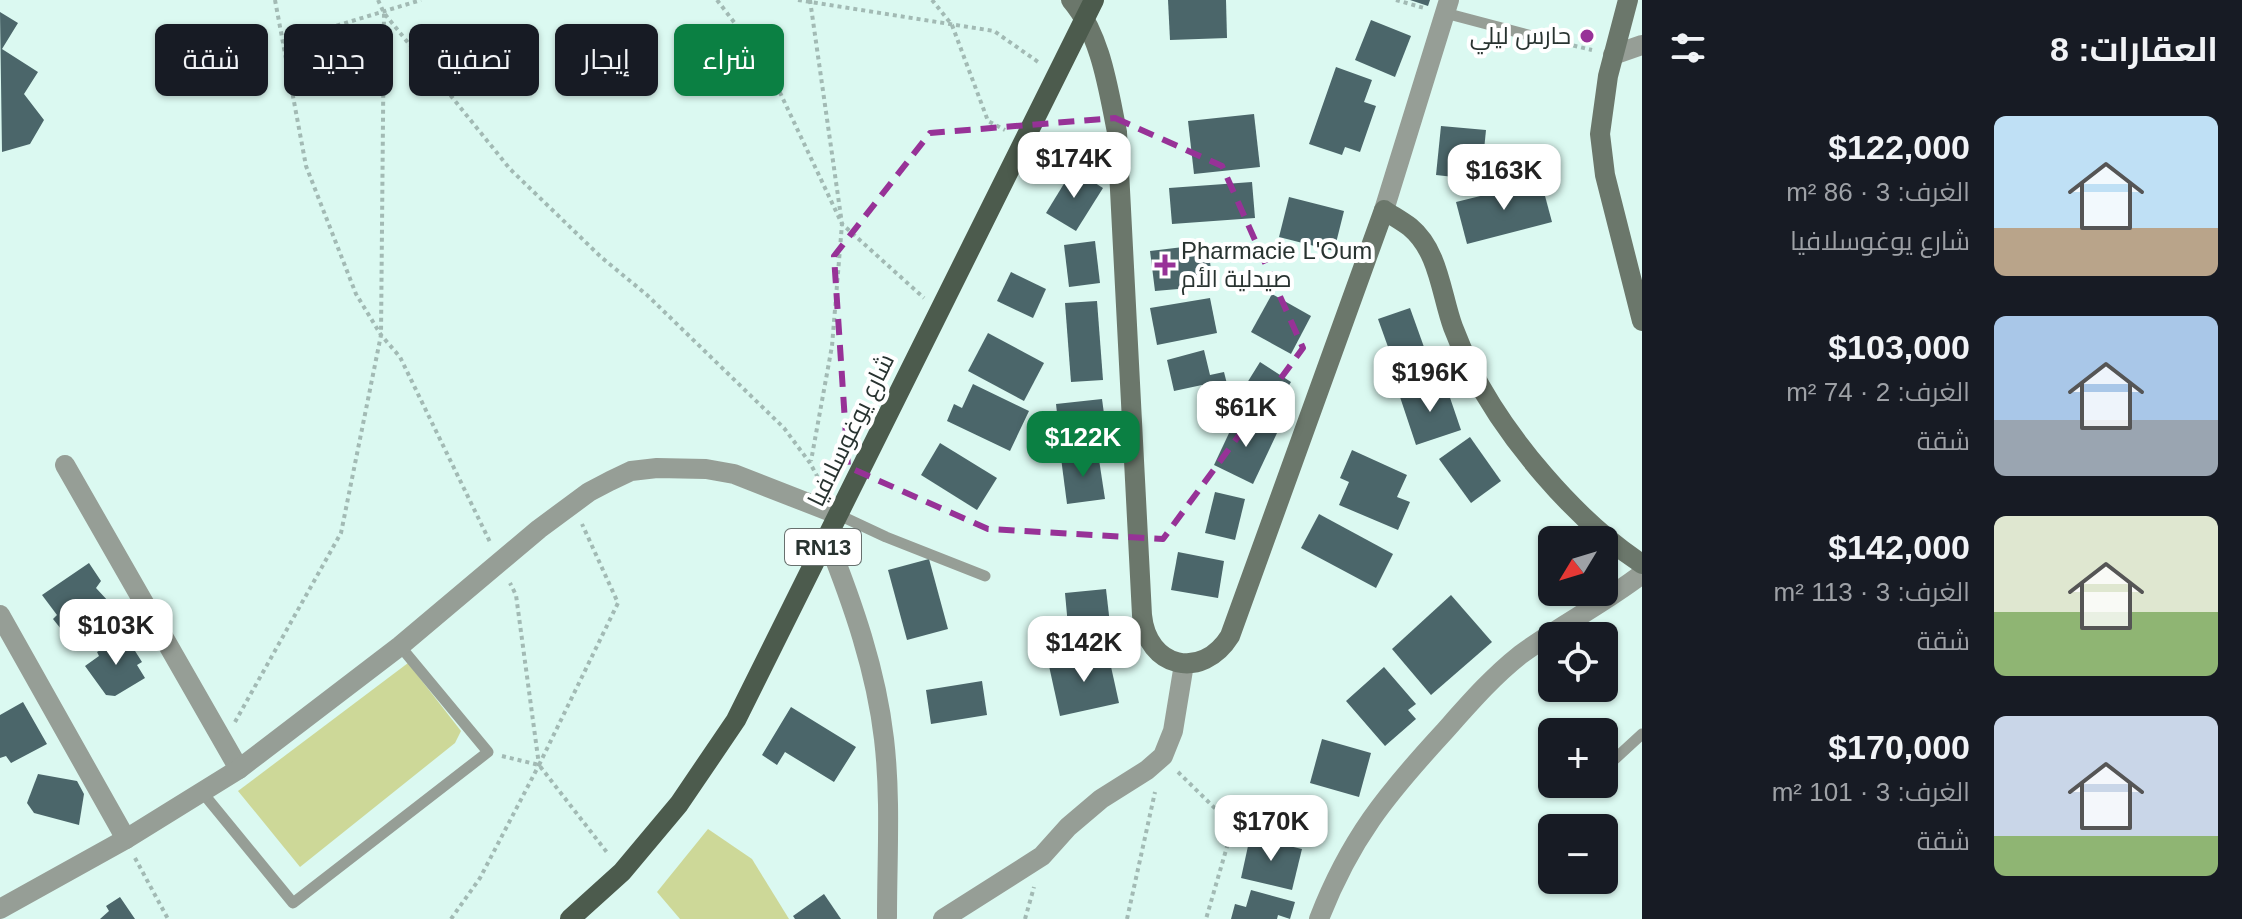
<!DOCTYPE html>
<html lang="ar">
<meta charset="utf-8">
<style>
body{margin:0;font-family:Arial,Cairo,sans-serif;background:#20242c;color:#f1f3f6;direction:rtl;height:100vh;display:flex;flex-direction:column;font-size:30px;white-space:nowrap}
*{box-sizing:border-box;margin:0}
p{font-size:26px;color:#9ea1a6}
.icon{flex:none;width:44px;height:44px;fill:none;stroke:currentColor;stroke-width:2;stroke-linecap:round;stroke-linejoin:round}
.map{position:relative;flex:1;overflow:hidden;direction:ltr}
.drawer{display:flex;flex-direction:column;background:#171b24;width:600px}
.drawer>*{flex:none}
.guide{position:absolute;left:24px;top:24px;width:760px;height:72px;direction:rtl;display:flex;gap:16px}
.needle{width:52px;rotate:232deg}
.fabs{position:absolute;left:1538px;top:526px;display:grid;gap:16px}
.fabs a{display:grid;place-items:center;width:80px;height:80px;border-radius:12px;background:#171b24;box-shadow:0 2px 6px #0004;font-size:40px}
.price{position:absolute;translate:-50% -68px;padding:0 18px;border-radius:16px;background:#fff;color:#222;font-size:26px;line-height:52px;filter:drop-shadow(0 2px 4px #0008)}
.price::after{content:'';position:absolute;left:50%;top:48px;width:24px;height:18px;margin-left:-12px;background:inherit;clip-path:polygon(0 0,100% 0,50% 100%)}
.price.on{background:#0b8043;color:#fff}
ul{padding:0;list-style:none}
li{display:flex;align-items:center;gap:24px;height:200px;padding:0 24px}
li span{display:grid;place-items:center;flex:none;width:224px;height:160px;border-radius:12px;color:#555}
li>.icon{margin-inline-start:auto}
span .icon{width:96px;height:96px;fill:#fffc;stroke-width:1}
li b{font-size:34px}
h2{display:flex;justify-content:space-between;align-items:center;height:96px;padding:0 24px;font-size:34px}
.tag{padding:0 28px;border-radius:12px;background:#171b24;box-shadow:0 2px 6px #0004;font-size:28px;line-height:72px}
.tag.on{background:#0b8043;color:#fff}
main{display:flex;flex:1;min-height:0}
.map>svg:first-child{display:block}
.green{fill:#cdd898}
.building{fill:#4b666a}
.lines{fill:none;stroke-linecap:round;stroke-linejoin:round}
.path{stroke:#a2bab4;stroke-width:4;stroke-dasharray:4 4;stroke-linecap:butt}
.service{stroke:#969e96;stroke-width:11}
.minor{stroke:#969e96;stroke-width:20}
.secondary{stroke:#6b776b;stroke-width:20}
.primary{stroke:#4c5b4d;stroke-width:20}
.marked{fill:none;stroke:#973297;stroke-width:6;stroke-dasharray:16 10;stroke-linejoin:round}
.poi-dot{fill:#973297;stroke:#fff;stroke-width:3}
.labels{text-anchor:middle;stroke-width:8;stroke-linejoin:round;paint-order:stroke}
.shield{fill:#fff;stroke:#68706e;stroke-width:2}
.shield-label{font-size:22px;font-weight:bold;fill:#283330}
.poi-label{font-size:24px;fill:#283330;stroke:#fff;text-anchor:end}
.street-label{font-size:24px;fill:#283330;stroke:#fff}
</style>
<main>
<section class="drawer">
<h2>العقارات: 8<svg class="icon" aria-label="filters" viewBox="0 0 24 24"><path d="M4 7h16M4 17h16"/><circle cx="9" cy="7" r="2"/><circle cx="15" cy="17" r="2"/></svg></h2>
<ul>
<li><span style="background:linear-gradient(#bfe0f5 70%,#b9a48a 0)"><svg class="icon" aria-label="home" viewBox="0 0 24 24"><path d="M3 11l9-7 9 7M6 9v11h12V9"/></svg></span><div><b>$122,000</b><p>الغرف: 3 · 86 m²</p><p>شارع يوغوسلافيا</p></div></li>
<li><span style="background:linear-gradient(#a9c7e8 65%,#9aa5b1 0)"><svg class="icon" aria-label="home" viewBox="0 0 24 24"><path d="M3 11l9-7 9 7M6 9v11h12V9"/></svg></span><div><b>$103,000</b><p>الغرف: 2 · 74 m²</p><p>شقة</p></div></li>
<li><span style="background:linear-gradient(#dfe7d0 60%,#8fb573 0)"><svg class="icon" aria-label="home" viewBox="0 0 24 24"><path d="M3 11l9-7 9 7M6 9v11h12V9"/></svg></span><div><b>$142,000</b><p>الغرف: 3 · 113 m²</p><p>شقة</p></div></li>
<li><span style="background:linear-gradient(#c9d6e8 75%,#8fb573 0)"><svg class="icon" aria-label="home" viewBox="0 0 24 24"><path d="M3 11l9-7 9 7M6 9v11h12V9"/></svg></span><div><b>$170,000</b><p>الغرف: 3 · 101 m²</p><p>شقة</p></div></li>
</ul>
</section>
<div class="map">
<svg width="1642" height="919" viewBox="0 0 1642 919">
<rect width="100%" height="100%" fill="#dbf9f1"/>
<!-- green -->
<g class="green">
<polygon points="408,663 461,731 455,743 300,867 238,791"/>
<polygon points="708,829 752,859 789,919 680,919 657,892"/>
</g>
<!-- building -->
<g class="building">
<polygon points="1168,0 1226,0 1227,38 1170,40"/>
<polygon points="1410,0 1430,0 1428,6"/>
<polygon points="0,12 18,23 2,49 38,72 24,94 44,120 30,144 2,152"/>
<polygon points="1371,20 1411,36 1395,77 1355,60"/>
<polygon points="1336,67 1372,80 1364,102 1376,106 1360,152 1345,147 1342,155 1309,144"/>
<polygon points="1254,114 1260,167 1194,174 1188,121"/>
<polygon points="1441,126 1486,130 1481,180 1436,175"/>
<polygon points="1073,169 1103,188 1076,231 1046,213"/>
<polygon points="1541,181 1552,222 1467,244 1456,202"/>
<polygon points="1252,182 1255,218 1172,224 1169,188"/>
<polygon points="1289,197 1344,211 1334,251 1279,237"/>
<polygon points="1095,241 1100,283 1069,287 1064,245"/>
<polygon points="1208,244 1212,279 1189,281 1190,288 1155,291 1150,251"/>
<polygon points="1011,272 1046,289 1033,318 997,301"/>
<polygon points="1272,294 1311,316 1291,354 1251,332"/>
<polygon points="1210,298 1217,333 1157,345 1150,308"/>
<polygon points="1097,301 1103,380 1071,382 1065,303"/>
<polygon points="1410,308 1429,361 1397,372 1378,319"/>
<polygon points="988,333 1044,363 1024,401 968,371"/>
<polygon points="1204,350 1210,375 1224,372 1230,396 1207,402 1202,385 1174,391 1167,360"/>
<polygon points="1260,362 1291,382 1268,419 1245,405 1250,397 1242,391"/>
<polygon points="1445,383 1461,430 1416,445 1400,397"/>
<polygon points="973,384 1029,411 1010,451 947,421 954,404 962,408"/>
<polygon points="1102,399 1108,443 1061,449 1056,404"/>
<polygon points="1238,414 1277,433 1253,484 1214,465"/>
<polygon points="1470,437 1501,481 1471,503 1439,459"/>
<polygon points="940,443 997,478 977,510 921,475"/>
<polygon points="1352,450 1407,475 1397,497 1410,502 1398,530 1339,505 1349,482 1340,478"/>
<polygon points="1098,453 1105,499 1067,504 1061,458"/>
<polygon points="1215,492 1245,499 1235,540 1205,533"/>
<polygon points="1319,514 1393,554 1376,588 1301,548"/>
<polygon points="1178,552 1224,561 1218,598 1171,590"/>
<polygon points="929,559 948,629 907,640 888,570"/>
<polygon points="89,563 101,581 96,588 109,602 106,611 95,619 92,615 65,634 53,619 57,615 42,595"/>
<polygon points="1106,589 1111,633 1069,637 1065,593"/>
<polygon points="1451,595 1492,642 1431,695 1392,649"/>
<polygon points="125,635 142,662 137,665 145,678 115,696 106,695 85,666 99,656 97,652"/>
<polygon points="1108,653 1119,703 1060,716 1049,666"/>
<polygon points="1384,667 1416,704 1408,710 1416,719 1385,746 1346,701"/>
<polygon points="982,681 987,715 931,724 926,690"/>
<polygon points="23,702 47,744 11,763 6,756 0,758 0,715"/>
<polygon points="791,707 856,747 834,782 785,752 777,765 762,755"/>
<polygon points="1322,739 1371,753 1359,797 1310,783"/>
<polygon points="38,774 77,781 84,794 79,825 34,813 27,803"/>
<polygon points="1250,837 1302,849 1292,890 1241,878"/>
<polygon points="1251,890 1295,902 1290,919 1278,915 1277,919 1231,919 1235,904 1246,907"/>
<polygon points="824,894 841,919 795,919 793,916"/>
<polygon points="120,897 135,919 100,919 109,911 106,906"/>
</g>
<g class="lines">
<!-- path -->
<g class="path">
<polyline points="275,0 306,166 356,294 381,335 400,357 490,542"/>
<polyline points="378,0 384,13 510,169 601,257 647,295 784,428 810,463 822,485"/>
<polyline points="717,0 767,65 842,224 832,346 811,461"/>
<polyline points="798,0 994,31 1041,64"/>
<polyline points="810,0 842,224 924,298"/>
<polyline points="932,0 952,25 988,121 1005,130"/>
<polyline points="1396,0 1424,8"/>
<polyline points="1550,40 1592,50"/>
<polyline points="283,42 421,0"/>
<polyline points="235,722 341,533 381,335 384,13"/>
<polyline points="502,756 539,765 609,855"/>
<polyline points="539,765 618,603 582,524"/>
<polyline points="1178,772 1233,826 1206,919"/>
<polyline points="135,858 168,919"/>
<polyline points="451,919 480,878 539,765 516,595 510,583"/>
<polyline points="1025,919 1034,887"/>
<polyline points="1127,919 1155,792"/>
</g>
<!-- service -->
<g class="service">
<polyline points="1445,13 1532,36"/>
<polyline points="839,515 886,537 985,576"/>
<polyline points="1604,769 1642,734"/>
<polyline points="1583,789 1588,784"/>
<polyline points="202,792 293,903 488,752 400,646"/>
</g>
<!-- minor -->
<g class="minor">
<polyline points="1613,55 1642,45"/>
<polyline points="1384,210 1449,0"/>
<polyline points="65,465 239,769"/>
<path d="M827 539C853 604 876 670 884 739 891 798 887 858 887 917"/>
<polyline points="0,615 126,839"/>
<polyline points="0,909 126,839 239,769 400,646 539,529 589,492 610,481 631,471 657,468 706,469 734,474 839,515"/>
<polyline points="943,919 1042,856 1068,827 1101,799 1147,770 1163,756 1173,731 1184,664"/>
<path d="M1319 919C1350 839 1386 795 1443 733 1468 705 1491 678 1520 655 1559 626 1603 604 1642 574"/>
</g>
<!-- secondary -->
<g class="secondary">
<path d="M1071 0C1101 35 1108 88 1117 132L1142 615C1147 668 1202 681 1230 636L1384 210C1393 216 1402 221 1410 227 1439 251 1441 294 1453 327 1458 340 1464 354 1470 367 1506 438 1575 520 1642 564"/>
<polyline points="1628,0 1608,76 1600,134 1605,175 1642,321"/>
</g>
<!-- primary -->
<polyline class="primary" points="570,919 622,872 679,804 736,720 1094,0"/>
</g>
<!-- marked area -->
<path class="marked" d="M1115 118 1222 166 1303 348 1163 539 988 529 848 467 834 256 930 133Z"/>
<!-- markers -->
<g class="poi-dot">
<circle cx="1587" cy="36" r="8"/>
<path d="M1161 253h8v8h8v8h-8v8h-8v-8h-8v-8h8z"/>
</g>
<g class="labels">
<!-- shield labels -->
<rect class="shield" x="785" y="529" width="76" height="36" rx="6"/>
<g class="shield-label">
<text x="823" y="555">RN13</text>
</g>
<!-- poi labels -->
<g class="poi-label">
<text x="1571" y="44">حارس ليلي</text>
<text x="1181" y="259" text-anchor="start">Pharmacie L'Oum<tspan x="1181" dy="28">صيدلية الأم</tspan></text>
</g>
<!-- street labels -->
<g class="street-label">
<text transform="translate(851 430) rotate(-64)" y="8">شارع يوغوسلافيا</text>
</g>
</g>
</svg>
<div class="fabs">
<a><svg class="needle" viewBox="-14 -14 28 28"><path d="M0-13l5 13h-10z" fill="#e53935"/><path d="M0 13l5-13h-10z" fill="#9ea1a6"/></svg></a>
<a><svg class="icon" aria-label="locate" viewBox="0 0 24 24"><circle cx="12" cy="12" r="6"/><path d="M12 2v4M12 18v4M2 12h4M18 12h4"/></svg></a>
<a>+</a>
<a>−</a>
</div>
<b class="price" style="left:1074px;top:200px">$174K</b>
<b class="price" style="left:1504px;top:212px">$163K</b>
<b class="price" style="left:1430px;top:414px">$196K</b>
<b class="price" style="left:1246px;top:449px">$61K</b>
<b class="price on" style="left:1083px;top:479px">$122K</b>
<b class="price" style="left:116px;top:667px">$103K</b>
<b class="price" style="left:1084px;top:684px">$142K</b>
<b class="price" style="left:1271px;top:863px">$170K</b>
<div class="guide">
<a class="tag on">شراء</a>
<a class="tag">إيجار</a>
<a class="tag">تصفية</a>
<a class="tag">جديد</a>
<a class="tag">شقة</a>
</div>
</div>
</main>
